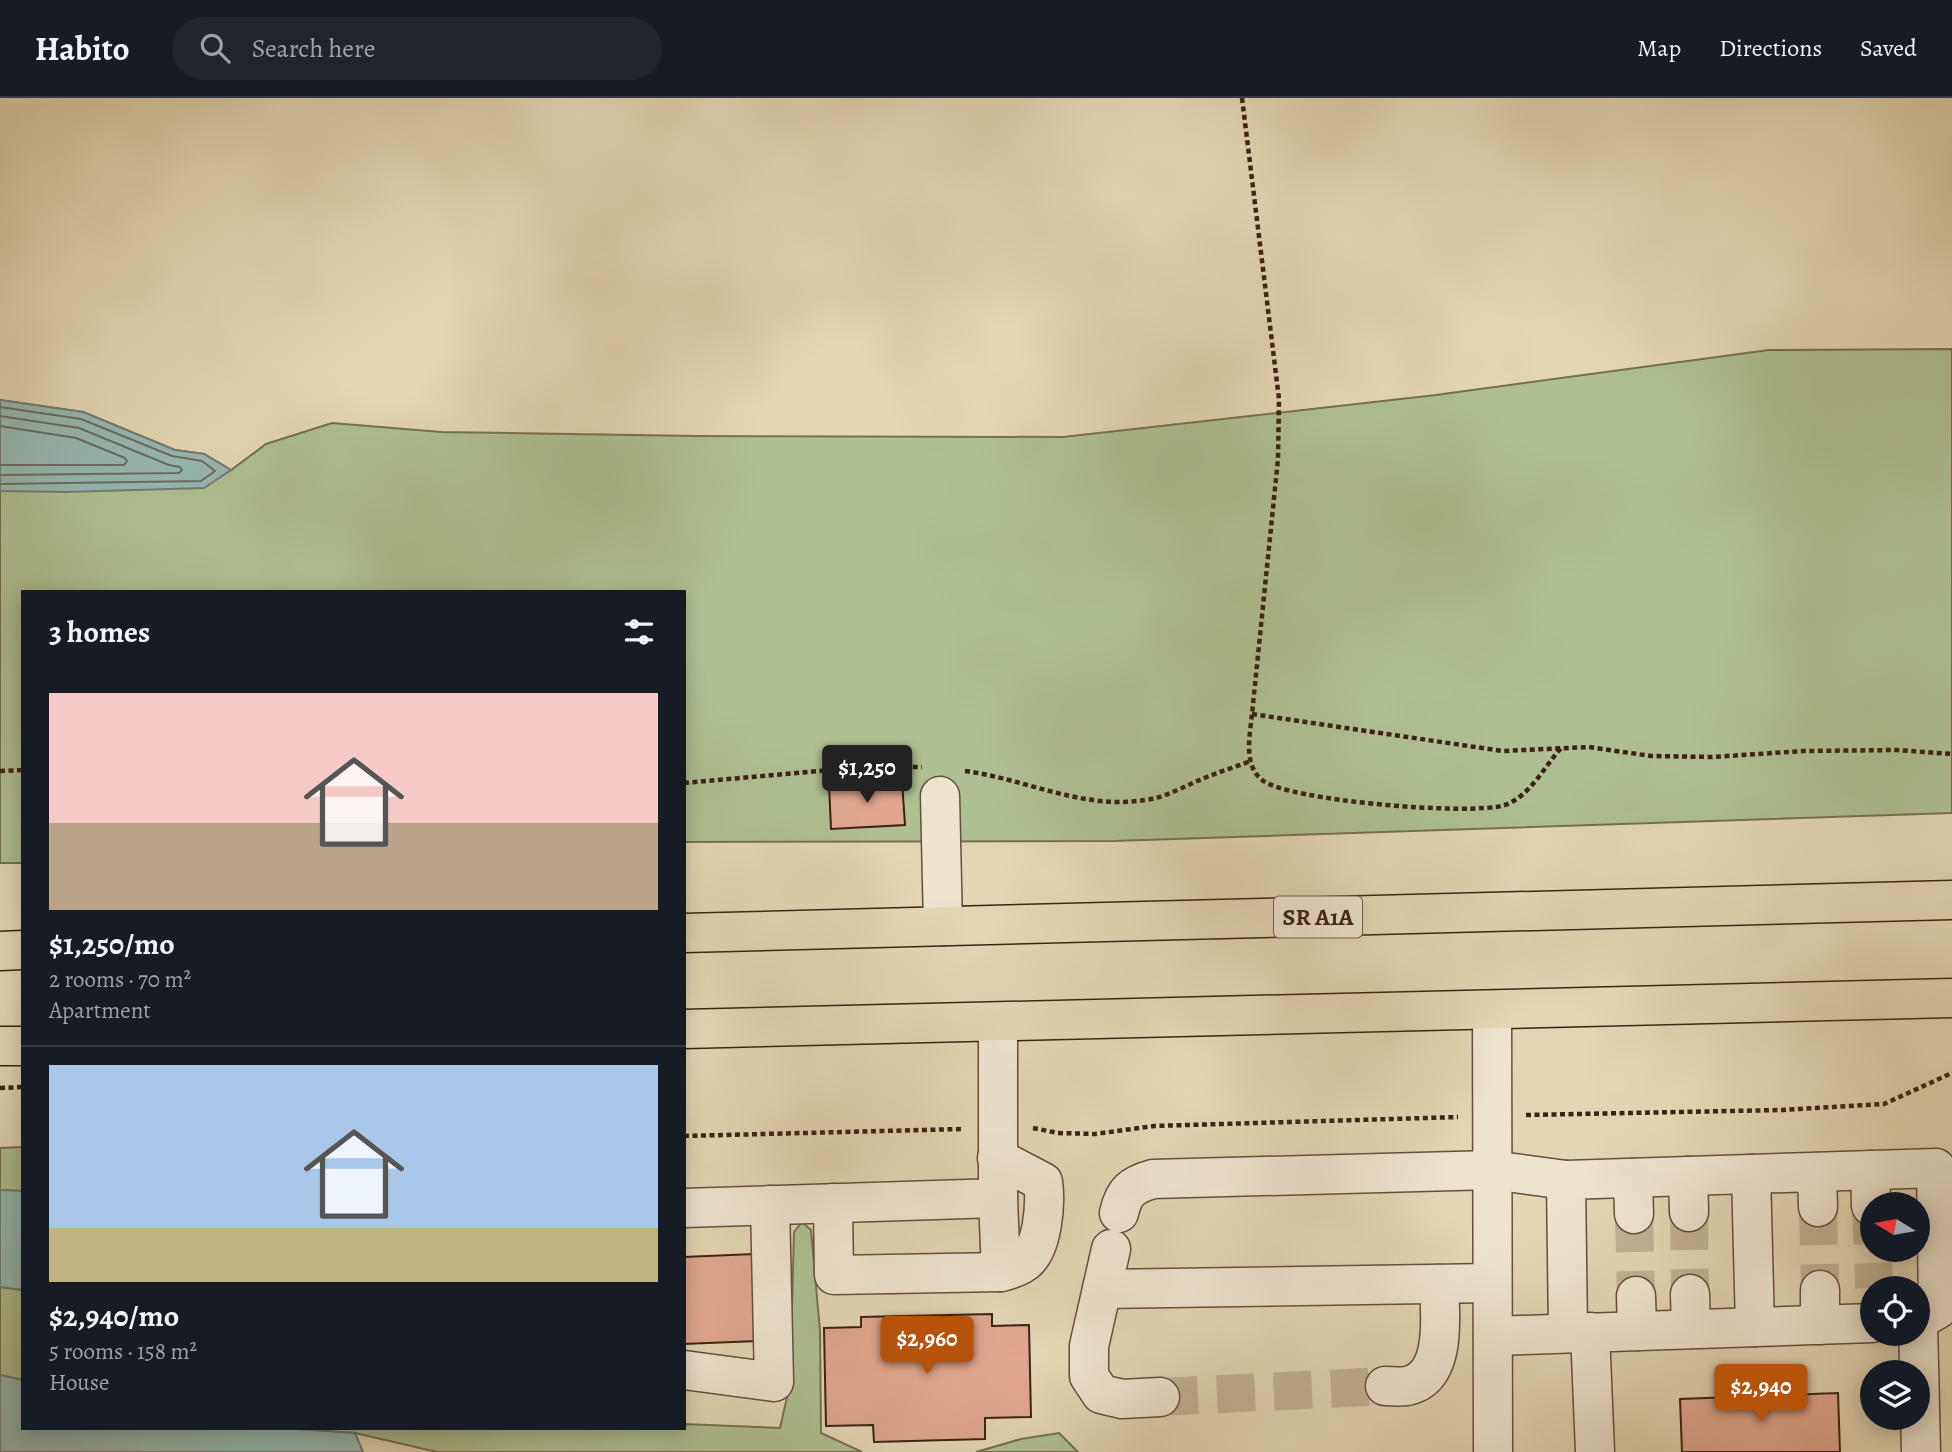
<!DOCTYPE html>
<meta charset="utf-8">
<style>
body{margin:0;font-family:Alegreya,serif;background:#20242c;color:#f1f3f6;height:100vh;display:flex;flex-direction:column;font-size:26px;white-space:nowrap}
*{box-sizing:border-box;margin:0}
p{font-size:23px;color:#9ea1a6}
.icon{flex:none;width:38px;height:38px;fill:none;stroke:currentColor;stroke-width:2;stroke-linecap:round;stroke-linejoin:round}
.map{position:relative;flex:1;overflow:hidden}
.side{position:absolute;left:21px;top:492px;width:665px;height:840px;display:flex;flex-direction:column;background:#171b24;border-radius:0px;box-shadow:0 4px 18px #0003}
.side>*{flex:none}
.needle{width:46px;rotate:281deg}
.buttons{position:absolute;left:1860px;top:1094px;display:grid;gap:14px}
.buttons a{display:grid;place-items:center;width:70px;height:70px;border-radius:50%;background:#171b24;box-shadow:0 4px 18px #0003;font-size:35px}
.price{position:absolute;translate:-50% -60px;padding:0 16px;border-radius:7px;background:#b45309;color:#fff;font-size:23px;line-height:46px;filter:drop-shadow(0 2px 4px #0008)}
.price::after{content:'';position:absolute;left:50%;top:42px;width:21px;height:16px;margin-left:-10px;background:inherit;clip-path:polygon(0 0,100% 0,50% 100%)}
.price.current{background:#222;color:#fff}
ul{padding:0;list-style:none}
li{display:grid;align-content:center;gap:14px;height:371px;padding:0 28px}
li+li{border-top:2px solid #363941}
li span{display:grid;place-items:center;height:217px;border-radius:0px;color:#555}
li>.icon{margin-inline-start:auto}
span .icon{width:126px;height:126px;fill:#fffc;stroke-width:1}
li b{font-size:30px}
h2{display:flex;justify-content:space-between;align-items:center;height:84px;padding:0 28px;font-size:30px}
header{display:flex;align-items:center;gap:42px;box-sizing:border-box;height:98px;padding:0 35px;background:#171b24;border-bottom:2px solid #363941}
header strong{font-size:33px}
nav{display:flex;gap:38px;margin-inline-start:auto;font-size:24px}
.search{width:490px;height:63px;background:#20242c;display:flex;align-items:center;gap:18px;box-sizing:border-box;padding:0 24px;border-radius:38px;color:#9ea1a6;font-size:26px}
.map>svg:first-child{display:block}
.green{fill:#aebf91;stroke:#757052;stroke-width:2}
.water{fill:#96b8b2;stroke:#727c73;stroke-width:2}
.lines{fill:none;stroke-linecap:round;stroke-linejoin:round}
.shore{stroke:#696c63;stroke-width:2}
.building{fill:#e0a78e;stroke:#3c2114;stroke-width:2}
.minor-tunnel{stroke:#c2b293;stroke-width:38;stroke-dasharray:38 19;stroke-linecap:butt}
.minor-casing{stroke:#664e3c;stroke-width:41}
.major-casing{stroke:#3c2114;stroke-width:41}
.path{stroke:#3c2114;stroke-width:4.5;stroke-dasharray:5 3.5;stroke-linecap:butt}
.minor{stroke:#ede4ce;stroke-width:38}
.major{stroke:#e3d6b3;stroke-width:38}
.labels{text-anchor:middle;stroke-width:5;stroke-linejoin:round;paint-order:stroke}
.shield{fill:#ede4ce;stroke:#715c4c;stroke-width:2}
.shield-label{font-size:24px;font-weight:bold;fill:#3c2114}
</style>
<header>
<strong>Habito</strong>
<div class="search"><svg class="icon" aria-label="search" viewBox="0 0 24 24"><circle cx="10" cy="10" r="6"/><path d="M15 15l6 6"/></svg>Search here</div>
<nav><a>Map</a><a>Directions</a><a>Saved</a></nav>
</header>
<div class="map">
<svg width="1952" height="1354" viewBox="0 0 1952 1354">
<rect width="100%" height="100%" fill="#e3d6b3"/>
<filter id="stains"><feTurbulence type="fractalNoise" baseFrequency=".00286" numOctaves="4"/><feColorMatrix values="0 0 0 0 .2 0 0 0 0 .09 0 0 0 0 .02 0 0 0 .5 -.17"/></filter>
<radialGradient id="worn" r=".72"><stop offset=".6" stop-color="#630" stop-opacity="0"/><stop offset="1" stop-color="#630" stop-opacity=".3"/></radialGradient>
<!-- green -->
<g class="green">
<polygon points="1952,251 1952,715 1114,743 684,744 684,494 23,494 23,765 0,765 0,302 83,314 175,352 204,356 231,372 266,346 332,325 441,334 696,338 1063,339 1436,297 1769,252"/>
<polygon points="23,1049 23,1093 0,1092 0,1050"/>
<polygon points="802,1124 811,1132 820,1233 821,1335 862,1354 437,1354 355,1335 281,1330 684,1330 684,1326 780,1330 790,1286 794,1134"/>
<polygon points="0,1189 23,1192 23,1282 0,1277"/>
<polygon points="1059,1335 1078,1354 976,1354 1021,1341"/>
</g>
<!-- water -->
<g class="water">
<polygon points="0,302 83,314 175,352 204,356 231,372 204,390 66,394 0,393"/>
<polygon points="0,1092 23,1093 23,1192 0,1189"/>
<polygon points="0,1277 23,1282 23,1330 281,1330 355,1335 363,1354 0,1354"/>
</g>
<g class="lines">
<!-- shore -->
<g class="shore">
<polyline points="0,309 81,321 172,358 202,363 215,373 201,383 0,386"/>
<polyline points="0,318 79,330 169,367 180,369 182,372 179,375 0,377"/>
<polyline points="0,328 76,340 125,360 127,363 124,367 0,367"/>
</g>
</g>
<!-- building -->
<g class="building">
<polygon points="902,683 905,727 831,731 829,687"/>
<polygon points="754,1156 757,1243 684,1246 684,1159"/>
<polygon points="992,1216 992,1228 1029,1227 1031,1319 985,1320 985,1341 874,1344 873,1327 826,1328 824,1230 861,1229 861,1219"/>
<polygon points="1838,1295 1840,1354 1682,1354 1680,1301"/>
</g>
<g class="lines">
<!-- minor-tunnel -->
<g class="minor-tunnel">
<polyline points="1871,1108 1874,1190"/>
<polyline points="1818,1109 1820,1192"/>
<polyline points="1689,1114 1690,1196"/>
<polyline points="1634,1116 1636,1198"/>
<polyline points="1160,1299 1385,1288"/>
</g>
<!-- minor casing -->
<g class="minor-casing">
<g id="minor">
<polyline points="940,698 943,828"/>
<polyline points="1492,912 1493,1354"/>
<polyline points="1870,1072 1871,1108"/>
<polyline points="1817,1074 1818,1109"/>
<polyline points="1751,1076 1755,1229"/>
<polyline points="1688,1078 1689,1114"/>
<polyline points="1633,1080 1634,1116"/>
<polyline points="998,1100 1001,1174"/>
<path d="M833 1105 834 1177 1001 1174C1008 1172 1016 1170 1022 1166 1043 1154 1046 1106 1043 1084L997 1060"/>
<polyline points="684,1110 998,1100 998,924"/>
<path d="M1119 1115C1124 1093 1132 1087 1153 1081L1492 1072 1566 1082"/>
<polyline points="1111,1151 1089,1248 1089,1278 1101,1296 1122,1301 1160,1299"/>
<polyline points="1102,1191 1492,1185"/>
<polyline points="1820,1192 1820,1227"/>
<polyline points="1690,1196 1691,1231"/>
<polyline points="1636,1198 1637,1233"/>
<polyline points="1918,1223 1921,1354"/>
<polyline points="1590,1234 1595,1354"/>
<polyline points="1568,1235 1566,1082 1936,1070 1938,1211 1918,1223"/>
<polyline points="1493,1238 1872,1225"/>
<polyline points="684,1272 774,1284 770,1107"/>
<path d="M1385 1288C1392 1288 1400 1289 1407 1288 1448 1280 1440 1216 1439 1186"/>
</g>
</g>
<!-- major casing -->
<g class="major-casing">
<g id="major">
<polyline points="684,835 1952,802"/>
<polyline points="0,853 23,852"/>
<polyline points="684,931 1952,900"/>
<polyline points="0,948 23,948"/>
</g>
</g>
<!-- path -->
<g class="path">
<path d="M1242 0 1279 301 1278 361 1252 616C1250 637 1243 667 1262 682 1288 703 1472 718 1505 707 1529 699 1545 668 1561 650"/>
<polyline points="1252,616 1502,653 1589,649 1651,658 1712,659 1804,653 1897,652 1952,656"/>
<polyline points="0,673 23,672"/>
<path d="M965 673C1026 681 1082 712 1145 702 1163 700 1179 691 1195 684 1213 676 1232 670 1251 663"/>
<polyline points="684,685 863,669 922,669"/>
<polyline points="0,990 23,989"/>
<polyline points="1526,1017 1783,1012 1884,1006 1952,975"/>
<polyline points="1033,1030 1058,1035 1095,1036 1154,1028 1458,1019"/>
<polyline points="684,1038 962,1031"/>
</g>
<!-- minor -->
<use href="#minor" class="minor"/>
<!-- major -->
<use href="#major" class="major"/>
</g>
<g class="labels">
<!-- shield labels -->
<rect class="shield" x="1274" y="798.5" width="88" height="41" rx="5"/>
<g class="shield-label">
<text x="1318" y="827">SR A1A</text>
</g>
</g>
<rect width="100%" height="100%" filter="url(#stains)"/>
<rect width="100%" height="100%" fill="url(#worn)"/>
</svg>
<div class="buttons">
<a><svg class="needle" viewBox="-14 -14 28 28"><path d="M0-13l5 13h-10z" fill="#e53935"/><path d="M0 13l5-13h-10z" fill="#9ea1a6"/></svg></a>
<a><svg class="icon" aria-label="locate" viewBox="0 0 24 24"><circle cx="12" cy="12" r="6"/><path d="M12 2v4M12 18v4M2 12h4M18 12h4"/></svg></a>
<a><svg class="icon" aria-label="layers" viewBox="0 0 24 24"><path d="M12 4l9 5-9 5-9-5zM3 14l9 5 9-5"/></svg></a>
</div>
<b class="price current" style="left:867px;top:707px">$1,250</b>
<b class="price" style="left:927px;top:1278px">$2,960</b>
<b class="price" style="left:1761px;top:1326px">$2,940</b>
<section class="side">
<h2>3 homes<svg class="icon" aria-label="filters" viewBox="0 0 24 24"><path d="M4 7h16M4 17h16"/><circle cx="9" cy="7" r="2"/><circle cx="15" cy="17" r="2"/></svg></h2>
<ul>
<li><span style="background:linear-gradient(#f6c9c9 60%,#b9a48a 0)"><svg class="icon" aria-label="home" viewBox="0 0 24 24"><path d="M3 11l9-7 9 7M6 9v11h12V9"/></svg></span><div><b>$1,250/mo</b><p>2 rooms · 70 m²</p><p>Apartment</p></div></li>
<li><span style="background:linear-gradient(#a9c7e8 75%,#c2b280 0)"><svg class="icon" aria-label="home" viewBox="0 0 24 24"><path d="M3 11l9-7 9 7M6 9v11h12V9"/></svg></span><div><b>$2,940/mo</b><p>5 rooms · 158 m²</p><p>House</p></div></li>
</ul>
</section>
</div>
